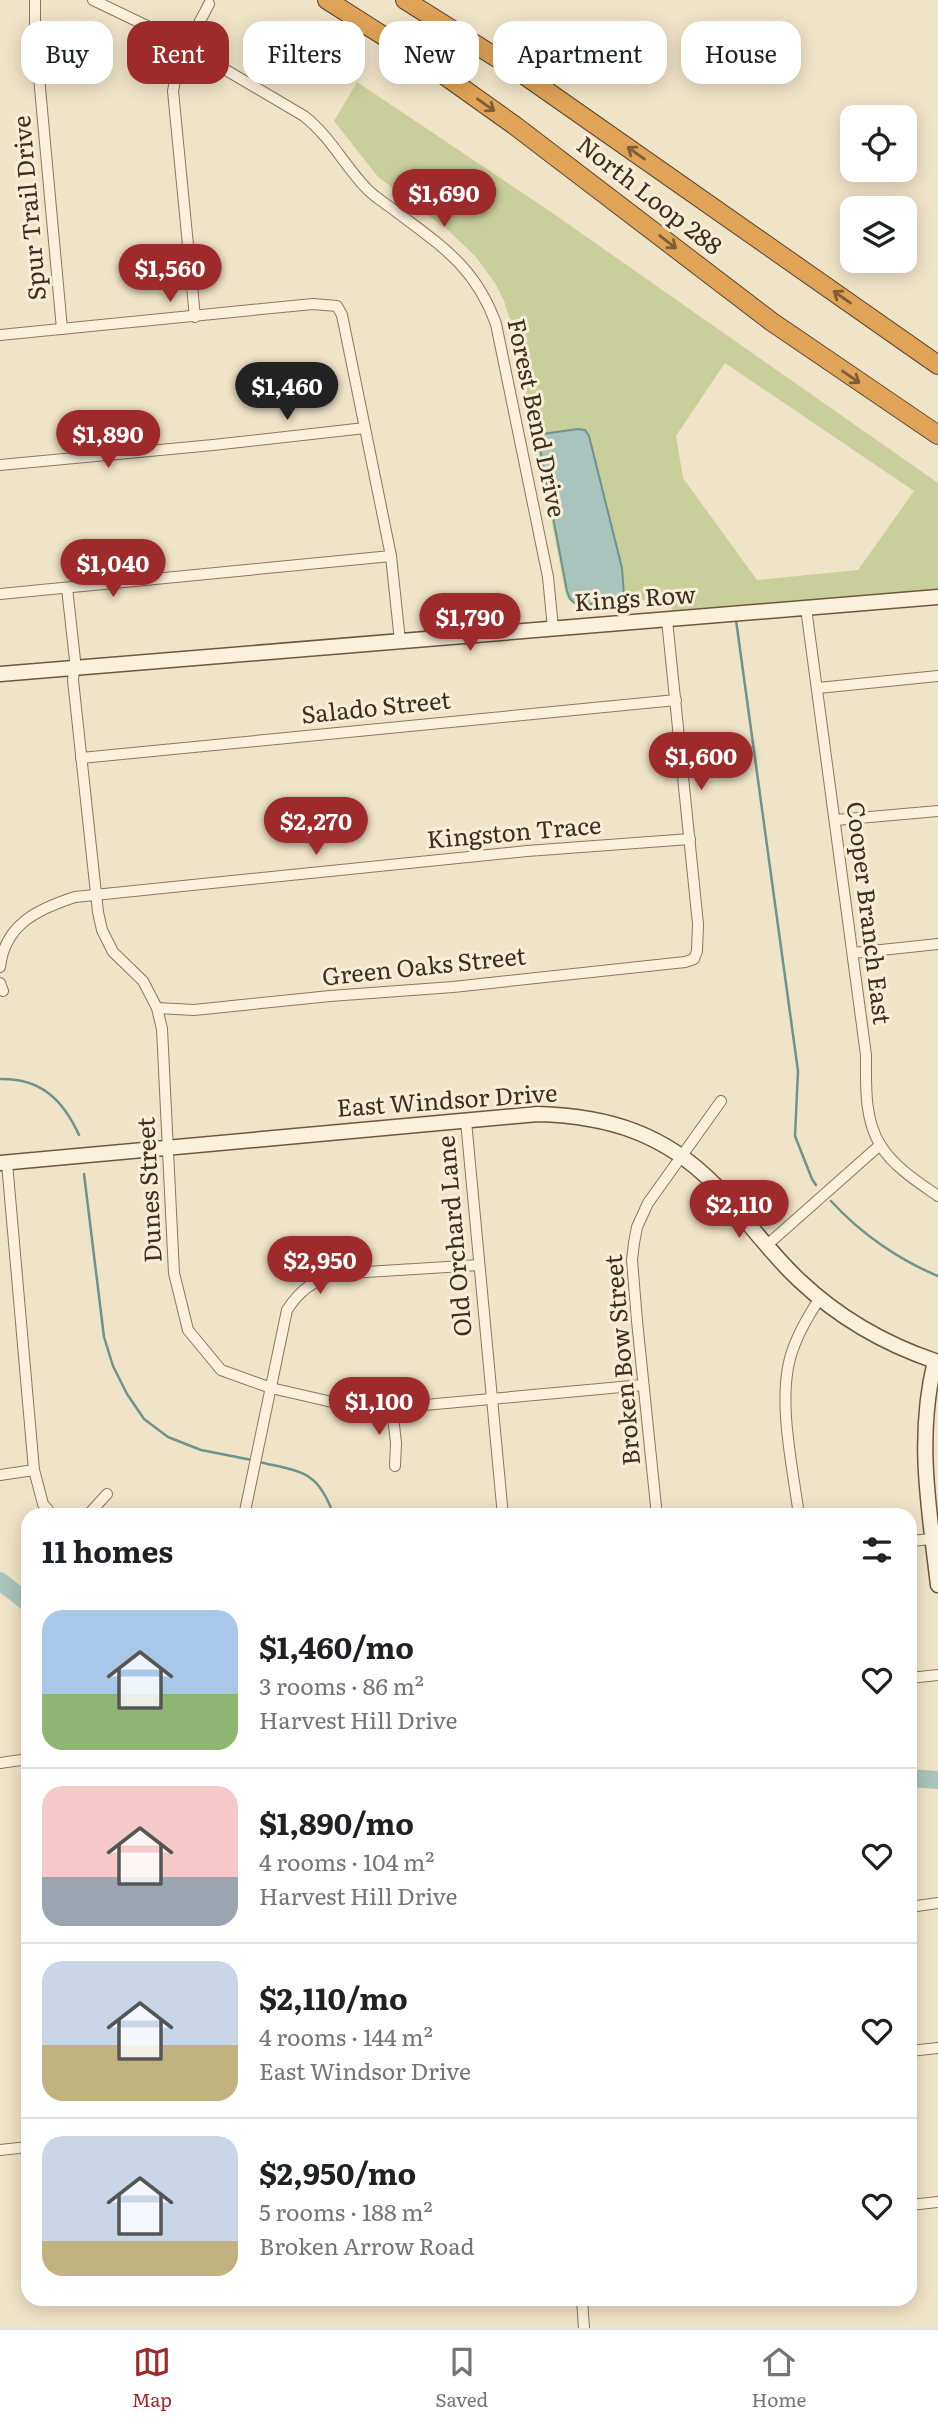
<!DOCTYPE html>
<meta charset="utf-8">
<style>
body{margin:0;font-family:Literata,serif;background:#f2f2f2;color:#202124;height:100vh;display:flex;flex-direction:column;font-size:26px;white-space:nowrap}
*{box-sizing:border-box;margin:0}
p{font-size:23px;color:#757577}
.icon{flex:none;width:38px;height:38px;fill:none;stroke:currentColor;stroke-width:2;stroke-linecap:round;stroke-linejoin:round}
.map{position:relative;flex:1;overflow:hidden}
.panel{position:absolute;left:21px;top:1508px;width:896px;height:798px;display:flex;flex-direction:column;background:#fff;border-radius:21px;box-shadow:0 4px 18px #0003}
.panel>*{flex:none}
.banner{position:absolute;left:21px;top:21px;width:896px;height:63px;display:flex;gap:14px}
.controls{position:absolute;left:840px;top:105px;display:grid;gap:14px}
.controls a{display:grid;place-items:center;width:77px;height:77px;border-radius:14px;background:#fff;box-shadow:0 4px 18px #0003;font-size:35px}
.price{position:absolute;translate:-50% -60px;padding:0 16px;border-radius:24px;background:#9e2a2b;color:#fff;font-size:23px;line-height:46px;filter:drop-shadow(0 2px 4px #0008)}
.price::after{content:'';position:absolute;left:50%;top:42px;width:21px;height:16px;margin-left:-10px;background:inherit;clip-path:polygon(0 0,100% 0,50% 100%)}
.price.active{background:#222;color:#fff}
ul{padding:0;list-style:none}
li{display:flex;align-items:center;gap:21px;height:175px;padding:0 21px}
li+li{border-top:2px solid #e0e0e0}
li span{display:grid;place-items:center;flex:none;width:196px;height:140px;border-radius:21px;color:#555}
li>.icon{margin-inline-start:auto}
span .icon{width:84px;height:84px;fill:#fffc;stroke-width:1}
li b{font-size:30px}
h2{display:flex;justify-content:space-between;align-items:center;height:84px;padding:0 21px;font-size:30px}
.pill{padding:0 24px;border-radius:21px;background:#fff;box-shadow:0 4px 18px #0003;font-size:24px;line-height:63px}
.pill.active{background:#9e2a2b;color:#fff}
.tab-bar{display:flex;justify-content:space-around;align-items:center;height:98px;border-top:2px solid #e0e0e0;background:#fff;font-size:19px;color:#757577}
.tab-bar a{display:grid;justify-items:center;gap:4px}
.tab-bar .active{color:#9e2a2b}
.map>svg:first-child{display:block}
.green{fill:#c9cf9b;fill-rule:evenodd}
.water{fill:#a9c4bc;stroke:#6f938a;stroke-width:2}
.lines{fill:none;stroke-linecap:round;stroke-linejoin:round}
.stream{stroke:#6f938a;stroke-width:2.5}
.river{stroke:#a9c4bc;stroke-width:18}
.street-casing{stroke:#8d765c;stroke-width:12}
.secondary-casing{stroke:#6f573f;stroke-width:17}
.highway-casing{stroke:#5b4430;stroke-width:20}
.street{stroke:#faf1dc;stroke-width:10}
.secondary{stroke:#faf1dc;stroke-width:14}
.highway{stroke:#e0a458;stroke-width:18}
.oneway{stroke:#7e5d36}
.labels{text-anchor:middle;stroke-width:6;stroke-linejoin:round;paint-order:stroke}
.street-label{font-size:24px;fill:#3d2e20;stroke:#f7eed8}
</style>
<div class="map">
<svg width="938" height="2328" viewBox="0 0 938 2328">
<rect width="100%" height="100%" fill="#f0e4c8"/>
<!-- green -->
<path class="green" d="M357 82 551 212 938 483V597L675 620 669 600 659 598 581 607 572 603 566 596 530 409 511 323 504 301 495 283 475 256 449 231 378 177 334 121ZM725 363 914 491 858 570 757 580 683 478 676 436Z"/>
<!-- water -->
<polygon class="water" points="578,429 585,430 589,436 622,568 624,596 615,602 577,605 570,599 567,591 538,438 542,434"/>
<g class="lines">
<!-- stream -->
<g class="stream">
<polyline points="736,620 798,1071 795,1136 812,1179 816,1185"/>
<path d="M0 1079C41 1078 63 1100 79 1135"/>
<polyline points="84,1174 104,1337 113,1366 127,1394 144,1419 168,1437 201,1450 252,1460"/>
<path d="M831 1201C860 1233 899 1260 938 1276"/>
<path d="M259 1462C302 1472 318 1470 334 1516"/>
</g>
<!-- river -->
<g class="river">
<polyline points="0,1581 28,1603"/>
<polyline points="910,1778 938,1780"/>
</g>
<!-- street casing -->
<g class="street-casing">
<g id="street">
<polyline points="35,0 35,33 62,329"/>
<path d="M93 0 170 37 304 116C332 138 344 166 368 190 376 198 388 205 398 213 443 247 476 268 496 324L548 577 553 628"/>
<polyline points="195,317 173,91 179,61 209,4"/>
<polyline points="0,335 313,304 337,306 342,315 391,556 400,641"/>
<polyline points="0,465 213,445 365,428"/>
<polyline points="67,588 75,660 73,680 98,912 102,930 113,952 143,981 157,1008 162,1029 174,1273 188,1330 221,1370 271,1388 332,1402 392,1408 643,1385"/>
<polyline points="0,594 391,556"/>
<path d="M806 608 866 1055C866 1085 864 1120 881 1146 894 1167 918 1182 938 1196"/>
<polyline points="818,688 938,676"/>
<polyline points="81,758 676,700"/>
<polyline points="836,820 938,811"/>
<polyline points="853,953 938,944"/>
<path d="M0 967C5 924 38 909 75 897L527 851 690 839"/>
<polyline points="0,983 3,991"/>
<polyline points="157,1008 194,1010 330,996 453,987 685,962 694,959 697,951 698,924 667,620"/>
<polyline points="466,1121 503,1516"/>
<polyline points="7,1163 34,1470 43,1504 53,1516"/>
<polyline points="767,1245 880,1145"/>
<polyline points="392,1408 396,1443 395,1466"/>
<polyline points="0,1475 34,1470"/>
<polyline points="87,1516 107,1494"/>
<path d="M244 1516 287 1310C300 1290 312 1282 334 1274L479 1265"/>
<polyline points="657,1516 637,1321 632,1260 634,1243 637,1227 648,1203 721,1101"/>
<path d="M799 1516C793 1468 777 1401 791 1355 797 1335 808 1316 820 1298"/>
<polyline points="910,1541 932,1539"/>
<polyline points="910,1678 938,1675"/>
<polyline points="0,1763 28,1759"/>
<polyline points="910,1907 938,1903"/>
<polyline points="910,2051 938,2048"/>
<polyline points="0,2150 28,2147"/>
<polyline points="910,2205 938,2202"/>
<polyline points="582,2300 584,2328"/>
</g>
</g>
<!-- secondary casing -->
<g class="secondary-casing">
<g id="secondary">
<polyline points="0,674 938,597"/>
<path d="M0 1163 538 1114C609 1116 665 1134 715 1185 744 1216 768 1251 799 1280 838 1317 885 1344 935 1361 916 1438 929 1508 938 1585"/>
</g>
</g>
<!-- highway casing -->
<g class="highway-casing">
<g id="highway">
<polyline points="327,0 434,68 514,125 772,322 938,435"/>
<polyline points="405,0 524,75 938,365"/>
</g>
</g>
<!-- street -->
<use href="#street" class="street"/>
<!-- secondary -->
<use href="#secondary" class="secondary"/>
<!-- highway -->
<use href="#highway" class="highway"/>
</g>
<!-- one-way arrows -->
<defs><path id="oneway-shaft" d="M-6 0H5M1.5-3L5.5 0L1.5 3" fill="none" stroke-width="1.6" stroke-linecap="round" stroke-linejoin="round" transform="scale(1.75)"/></defs>
<g class="oneway">
<use href="#oneway-shaft" transform="translate(486 105) rotate(35)"/>
<use href="#oneway-shaft" transform="translate(636 153) rotate(-145)"/>
<use href="#oneway-shaft" transform="translate(668 242) rotate(38)"/>
<use href="#oneway-shaft" transform="translate(842 297) rotate(-145)"/>
<use href="#oneway-shaft" transform="translate(851 377) rotate(35)"/>
</g>
<g class="labels">
<!-- street labels -->
<g class="street-label">
<text transform="translate(649 196) rotate(38)" y="8">North Loop 288</text>
<text transform="translate(30 208) rotate(-95)" y="8">Spur Trail Drive</text>
<text transform="translate(536 418) rotate(78)" y="8">Forest Bend Drive</text>
<text transform="translate(635 599) rotate(-4)" y="8">Kings Row</text>
<text transform="translate(376 708) rotate(-6)" y="8">Salado Street</text>
<text transform="translate(514 833) rotate(-5)" y="8">Kingston Trace</text>
<text transform="translate(868 913) rotate(83)" y="8">Cooper Branch East</text>
<text transform="translate(424 967) rotate(-6)" y="8">Green Oaks Street</text>
<text transform="translate(447 1101) rotate(-4)" y="8">East Windsor Drive</text>
<text transform="translate(150 1190) rotate(-93)" y="8">Dunes Street</text>
<text transform="translate(455 1236) rotate(-95)" y="8">Old Orchard Lane</text>
<text transform="translate(623 1360) rotate(-95)" y="8">Broken Bow Street</text>
</g>
</g>
</svg>
<div class="controls">
<a><svg class="icon" aria-label="locate" viewBox="0 0 24 24"><circle cx="12" cy="12" r="6"/><path d="M12 2v4M12 18v4M2 12h4M18 12h4"/></svg></a>
<a><svg class="icon" aria-label="layers" viewBox="0 0 24 24"><path d="M12 4l9 5-9 5-9-5zM3 14l9 5 9-5"/></svg></a>
</div>
<b class="price" style="left:444px;top:229px">$1,690</b>
<b class="price" style="left:170px;top:304px">$1,560</b>
<b class="price active" style="left:287px;top:422px">$1,460</b>
<b class="price" style="left:108px;top:470px">$1,890</b>
<b class="price" style="left:113px;top:599px">$1,040</b>
<b class="price" style="left:470px;top:653px">$1,790</b>
<b class="price" style="left:701px;top:792px">$1,600</b>
<b class="price" style="left:316px;top:857px">$2,270</b>
<b class="price" style="left:739px;top:1240px">$2,110</b>
<b class="price" style="left:320px;top:1296px">$2,950</b>
<b class="price" style="left:379px;top:1437px">$1,100</b>
<div class="banner">
<a class="pill">Buy</a>
<a class="pill active">Rent</a>
<a class="pill">Filters</a>
<a class="pill">New</a>
<a class="pill">Apartment</a>
<a class="pill">House</a>
</div>
<section class="panel">
<h2>11 homes<svg class="icon" aria-label="filters" viewBox="0 0 24 24"><path d="M4 7h16M4 17h16"/><circle cx="9" cy="7" r="2"/><circle cx="15" cy="17" r="2"/></svg></h2>
<ul>
<li><span style="background:linear-gradient(#a9c7e8 60%,#8fb573 0)"><svg class="icon" aria-label="home" viewBox="0 0 24 24"><path d="M3 11l9-7 9 7M6 9v11h12V9"/></svg></span><div><b>$1,460/mo</b><p>3 rooms · 86 m²</p><p>Harvest Hill Drive</p></div><svg class="icon" aria-label="heart" viewBox="0 0 24 24"><path d="M12 20l-8-8c-3-5 5-10 8-4 3-6 11-1 8 4z"/></svg></li>
<li><span style="background:linear-gradient(#f6c9c9 65%,#9aa5b1 0)"><svg class="icon" aria-label="home" viewBox="0 0 24 24"><path d="M3 11l9-7 9 7M6 9v11h12V9"/></svg></span><div><b>$1,890/mo</b><p>4 rooms · 104 m²</p><p>Harvest Hill Drive</p></div><svg class="icon" aria-label="heart" viewBox="0 0 24 24"><path d="M12 20l-8-8c-3-5 5-10 8-4 3-6 11-1 8 4z"/></svg></li>
<li><span style="background:linear-gradient(#c9d6e8 60%,#c2b280 0)"><svg class="icon" aria-label="home" viewBox="0 0 24 24"><path d="M3 11l9-7 9 7M6 9v11h12V9"/></svg></span><div><b>$2,110/mo</b><p>4 rooms · 144 m²</p><p>East Windsor Drive</p></div><svg class="icon" aria-label="heart" viewBox="0 0 24 24"><path d="M12 20l-8-8c-3-5 5-10 8-4 3-6 11-1 8 4z"/></svg></li>
<li><span style="background:linear-gradient(#c9d6e8 75%,#c2b280 0)"><svg class="icon" aria-label="home" viewBox="0 0 24 24"><path d="M3 11l9-7 9 7M6 9v11h12V9"/></svg></span><div><b>$2,950/mo</b><p>5 rooms · 188 m²</p><p>Broken Arrow Road</p></div><svg class="icon" aria-label="heart" viewBox="0 0 24 24"><path d="M12 20l-8-8c-3-5 5-10 8-4 3-6 11-1 8 4z"/></svg></li>
</ul>
</section>
</div>
<nav class="tab-bar">
<a class="active"><svg class="icon" aria-label="map" viewBox="0 0 24 24"><path d="M3 6l6-2 6 2 6-2v14l-6 2-6-2-6 2zM9 4v14M15 6v14"/></svg>Map</a>
<a><svg class="icon" aria-label="saved" viewBox="0 0 24 24"><path d="M7 4h10v16l-5-4-5 4z"/></svg>Saved</a>
<a><svg class="icon" aria-label="home" viewBox="0 0 24 24"><path d="M3 11l9-7 9 7M6 9v11h12V9"/></svg>Home</a>
</nav>
